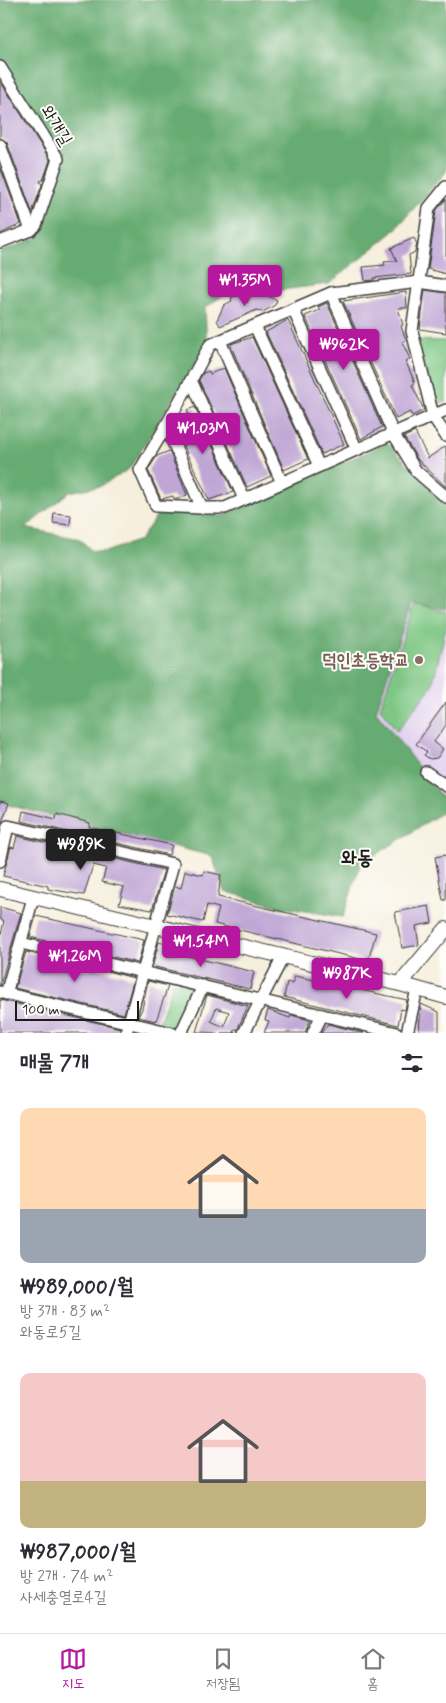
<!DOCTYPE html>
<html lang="ko">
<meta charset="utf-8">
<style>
body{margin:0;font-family:Mynerve,"Poor Story",sans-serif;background:#f2f2f3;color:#2b2b33;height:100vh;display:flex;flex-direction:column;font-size:19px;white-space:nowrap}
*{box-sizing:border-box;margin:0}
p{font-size:16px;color:#7c7c81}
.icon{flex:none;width:28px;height:28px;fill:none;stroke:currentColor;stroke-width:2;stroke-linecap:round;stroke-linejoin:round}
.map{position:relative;height:1033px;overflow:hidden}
.details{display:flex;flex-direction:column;background:#fff;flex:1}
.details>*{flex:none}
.scale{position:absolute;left:15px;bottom:12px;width:124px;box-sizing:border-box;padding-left:5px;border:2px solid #1c1c1c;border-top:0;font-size:14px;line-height:18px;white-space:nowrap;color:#1c1c1c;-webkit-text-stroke:4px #fdfcf7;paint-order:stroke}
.price{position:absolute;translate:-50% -42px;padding:0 11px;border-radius:5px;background:#b5179e;color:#fff;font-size:16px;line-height:32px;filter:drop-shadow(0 1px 2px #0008)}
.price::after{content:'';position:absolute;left:50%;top:30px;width:15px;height:11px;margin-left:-8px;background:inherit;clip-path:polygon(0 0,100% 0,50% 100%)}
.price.on{background:#222;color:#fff}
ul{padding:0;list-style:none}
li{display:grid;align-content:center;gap:10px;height:265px;padding:0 20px}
li span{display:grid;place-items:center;height:155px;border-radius:10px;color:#555}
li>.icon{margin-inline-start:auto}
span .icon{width:90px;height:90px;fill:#fffc;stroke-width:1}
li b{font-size:21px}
h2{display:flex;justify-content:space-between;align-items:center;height:60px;padding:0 20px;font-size:21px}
.menu{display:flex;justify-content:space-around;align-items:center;height:70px;border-top:1px solid #e1e1e2;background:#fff;font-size:14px;color:#7c7c81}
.menu a{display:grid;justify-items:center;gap:2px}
.menu .on{color:#b5179e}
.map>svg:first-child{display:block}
.built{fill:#e4d3f1}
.green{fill:#7dc683;stroke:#4c7150}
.forest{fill:#66ab71;stroke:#416446}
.building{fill:#bfa6d5;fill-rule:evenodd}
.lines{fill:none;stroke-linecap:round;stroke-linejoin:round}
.minor-casing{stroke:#3d3c39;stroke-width:14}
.major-casing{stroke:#3d3c39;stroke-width:16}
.minor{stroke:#fff;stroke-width:11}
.major{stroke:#fff;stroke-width:14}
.education-dot{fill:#8d6e63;stroke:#fdfcf7;stroke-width:2}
.labels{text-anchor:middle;stroke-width:4;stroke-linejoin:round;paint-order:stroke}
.street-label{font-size:18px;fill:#1c1c1c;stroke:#fdfcf7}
.education-label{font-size:18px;font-weight:bold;fill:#785e54;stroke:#fdfcf7;text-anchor:end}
.quarter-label{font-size:20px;font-weight:bold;fill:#1c1c1c;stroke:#fdfcf7}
</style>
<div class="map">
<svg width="446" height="1033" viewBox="0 0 446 1033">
<rect width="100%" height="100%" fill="#fdfcf7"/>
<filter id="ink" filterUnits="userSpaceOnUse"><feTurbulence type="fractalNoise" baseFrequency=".02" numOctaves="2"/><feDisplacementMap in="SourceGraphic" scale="10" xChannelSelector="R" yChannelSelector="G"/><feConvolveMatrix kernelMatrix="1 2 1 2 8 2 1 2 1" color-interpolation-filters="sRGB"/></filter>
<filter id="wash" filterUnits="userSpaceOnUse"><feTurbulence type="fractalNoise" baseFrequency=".0096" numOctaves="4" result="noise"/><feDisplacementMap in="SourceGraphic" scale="20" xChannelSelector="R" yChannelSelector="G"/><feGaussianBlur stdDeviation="1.12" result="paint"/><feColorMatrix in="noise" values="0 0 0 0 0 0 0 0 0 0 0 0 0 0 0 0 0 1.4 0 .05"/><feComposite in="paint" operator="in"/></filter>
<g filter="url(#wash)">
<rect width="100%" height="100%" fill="#f6efdd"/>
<!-- built -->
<polygon class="built" points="411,602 446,609 446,780 437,789 376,711"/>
<!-- green -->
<g class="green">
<polygon points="417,340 446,341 446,402 436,404 420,368"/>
<polygon points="414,603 446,612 446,628 432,686 397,731 380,708"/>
<polygon points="173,982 200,987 179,1033 158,1026"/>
</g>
<!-- forest -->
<polygon class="forest" points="0,0 446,0 446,172 393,232 329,284 265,292 235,287 205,308 207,345 129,469 101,486 69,492 25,528 80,539 92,551 105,552 140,540 159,512 223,516 387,443 446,503 446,609 411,603 376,711 446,803 446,810 360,865 343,917 280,907 224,891 212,856 0,803 0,252 37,238 63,159 0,58"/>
<g id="blocks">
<!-- building -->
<g class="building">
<polygon points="0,81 50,160 43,180 40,181 42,185 32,212 7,142 0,138"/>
<polygon points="0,167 21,224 0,234"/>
<polygon points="446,199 446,274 428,269 436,211"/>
<polygon points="414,238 417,244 415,252 409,255 411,274 374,278 374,280 365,281 363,267 385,265 384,262 397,261 391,248"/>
<polygon points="253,290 277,300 275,305 263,312 257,310 220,326 217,320 224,305 232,301 231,298 242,293 247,303"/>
<polygon points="425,290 446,293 446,333 420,329"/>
<polygon points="406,292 407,308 398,308 403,325 401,326 406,340 402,342 410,359 406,362 415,383 412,385 424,410 412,416 410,412 396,419 343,301"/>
<polygon points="327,303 382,427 361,439 305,316 320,310 318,307"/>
<polygon points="288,320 344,444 322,454 266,332"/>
<polygon points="252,337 308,459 284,470 231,346 231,344"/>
<polygon points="224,368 271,476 247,487 199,380 203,373 209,371 210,374"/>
<polygon points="195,407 233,492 209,500 174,426 178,420 189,415 187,410"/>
<polygon points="415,432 428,458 446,446 446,487 418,460 404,437"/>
<polygon points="169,451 187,495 178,499 174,499 173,496 161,499 148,470 157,456"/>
<polygon points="54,513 71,515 70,525 53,523"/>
<polygon points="446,702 446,725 434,742 443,749 437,758 430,759 424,755 427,752 416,744"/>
<polygon points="0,801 9,803 0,827"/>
<polygon points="23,811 56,819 57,814 90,823 89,827 172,845 169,855 21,821"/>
<polygon points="17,836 164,870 152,910 119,904 124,887 102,882 106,868 93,865 84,895 48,889 48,886 3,876 11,847 14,848"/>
<polygon points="446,855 446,900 443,900 435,857"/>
<polygon points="185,871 203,875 204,871 221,875 218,897 376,933 368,961 215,924 219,908 207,905 203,922 167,914 175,886 181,888"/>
<polygon points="429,906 432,923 416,926 419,945 402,948 395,912"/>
<polygon points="0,907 21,913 0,985 0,939 4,921 0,919"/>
<polygon points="36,916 144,940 138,963 30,937"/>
<polygon points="159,942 177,947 175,953 254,972 250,989 155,967 153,964"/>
<polygon points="26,952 71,963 70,966 90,971 91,967 134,978 124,1014 15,988"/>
<polygon points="295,976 407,1000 405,1010 401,1009 398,1025 284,997 287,982 293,984"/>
<polygon points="148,981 168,986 156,1021 138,1017 142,1009"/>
<path d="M207 995 248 1006 237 1030 235 1029 233 1032 236 1033 196 1032ZM216 1008 229 1012 224 1027 211 1021Z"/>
<polygon points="0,1000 120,1028 119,1033 0,1033"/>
<polygon points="421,1004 439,1012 439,1033 419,1033"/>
<polygon points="268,1010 290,1018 291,1015 310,1020 305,1033 264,1033 269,1021 265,1020"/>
<polygon points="328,1024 364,1033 321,1033"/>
</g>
</g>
</g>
<g filter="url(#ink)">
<use href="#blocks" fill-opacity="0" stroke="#3d3c39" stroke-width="1"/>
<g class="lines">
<!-- minor casing -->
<g class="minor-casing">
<g id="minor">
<polyline points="0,67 58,159 36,225 31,230 0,242"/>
<polyline points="0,145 31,230"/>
<polyline points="446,187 429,208 412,331 433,416 446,436"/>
<polyline points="446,286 419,282 331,293 210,345 166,426 202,508 225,508 446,410"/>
<polyline points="331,293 393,433 416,471 446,497"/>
<polyline points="293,309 357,450"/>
<polyline points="255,326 319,466"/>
<polyline points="220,341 282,483"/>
<polyline points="191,380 244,499"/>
<polyline points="166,426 140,470 156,506 202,508"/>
<polyline points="426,772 446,786"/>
<polyline points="0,861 8,826 173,864 126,1033"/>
<polyline points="21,943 397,1033"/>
<polyline points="0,992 172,1033"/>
<polyline points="6,994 33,898"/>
<polyline points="181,1033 203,986"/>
<polyline points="244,1033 283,957"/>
<polyline points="313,1033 322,1015"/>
<polyline points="407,1033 417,989"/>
</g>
</g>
<!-- major casing -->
<g class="major-casing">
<g id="major">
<polyline points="0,889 400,984 446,997"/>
<polyline points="400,984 446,929"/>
</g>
</g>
<!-- minor -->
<use href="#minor" class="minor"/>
<!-- major -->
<use href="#major" class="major"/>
</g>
</g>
<!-- markers -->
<circle class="education-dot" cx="419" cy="660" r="5"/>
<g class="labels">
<!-- street labels -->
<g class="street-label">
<text transform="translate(57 125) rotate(59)" y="6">와개길</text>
</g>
<!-- education labels -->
<g class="education-label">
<text x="409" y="666">덕인초등학교</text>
</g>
<!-- quarter labels -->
<g class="quarter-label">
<text x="357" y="864">와동</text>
</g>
</g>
</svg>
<div class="scale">100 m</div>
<b class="price" style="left:245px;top:307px">₩1.35M</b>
<b class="price" style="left:344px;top:371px">₩962K</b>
<b class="price" style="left:203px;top:455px">₩1.03M</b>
<b class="price on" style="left:81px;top:871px">₩989K</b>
<b class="price" style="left:201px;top:968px">₩1.54M</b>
<b class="price" style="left:75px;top:983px">₩1.26M</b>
<b class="price" style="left:347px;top:1000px">₩987K</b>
</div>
<section class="details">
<h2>매물 7개<svg class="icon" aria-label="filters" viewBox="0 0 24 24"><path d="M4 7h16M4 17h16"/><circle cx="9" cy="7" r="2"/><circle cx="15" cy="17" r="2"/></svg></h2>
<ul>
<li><span style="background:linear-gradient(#ffd9b3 65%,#9aa5b1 0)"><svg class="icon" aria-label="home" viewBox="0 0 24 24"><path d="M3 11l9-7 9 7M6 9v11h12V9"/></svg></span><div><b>₩989,000/월</b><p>방 3개 · 83 m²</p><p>와동로5길</p></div></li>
<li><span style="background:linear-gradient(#f6c9c9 70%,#c2b280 0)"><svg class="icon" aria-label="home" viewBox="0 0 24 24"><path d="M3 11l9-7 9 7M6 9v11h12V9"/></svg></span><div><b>₩987,000/월</b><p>방 2개 · 74 m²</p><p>사세충열로4길</p></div></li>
</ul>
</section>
<nav class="menu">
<a class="on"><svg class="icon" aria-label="map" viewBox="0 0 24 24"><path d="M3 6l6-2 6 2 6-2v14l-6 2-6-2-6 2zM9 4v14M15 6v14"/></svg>지도</a>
<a><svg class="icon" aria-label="saved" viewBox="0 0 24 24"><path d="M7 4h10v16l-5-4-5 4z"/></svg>저장됨</a>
<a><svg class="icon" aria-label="home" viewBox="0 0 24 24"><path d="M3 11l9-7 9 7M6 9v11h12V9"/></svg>홈</a>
</nav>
